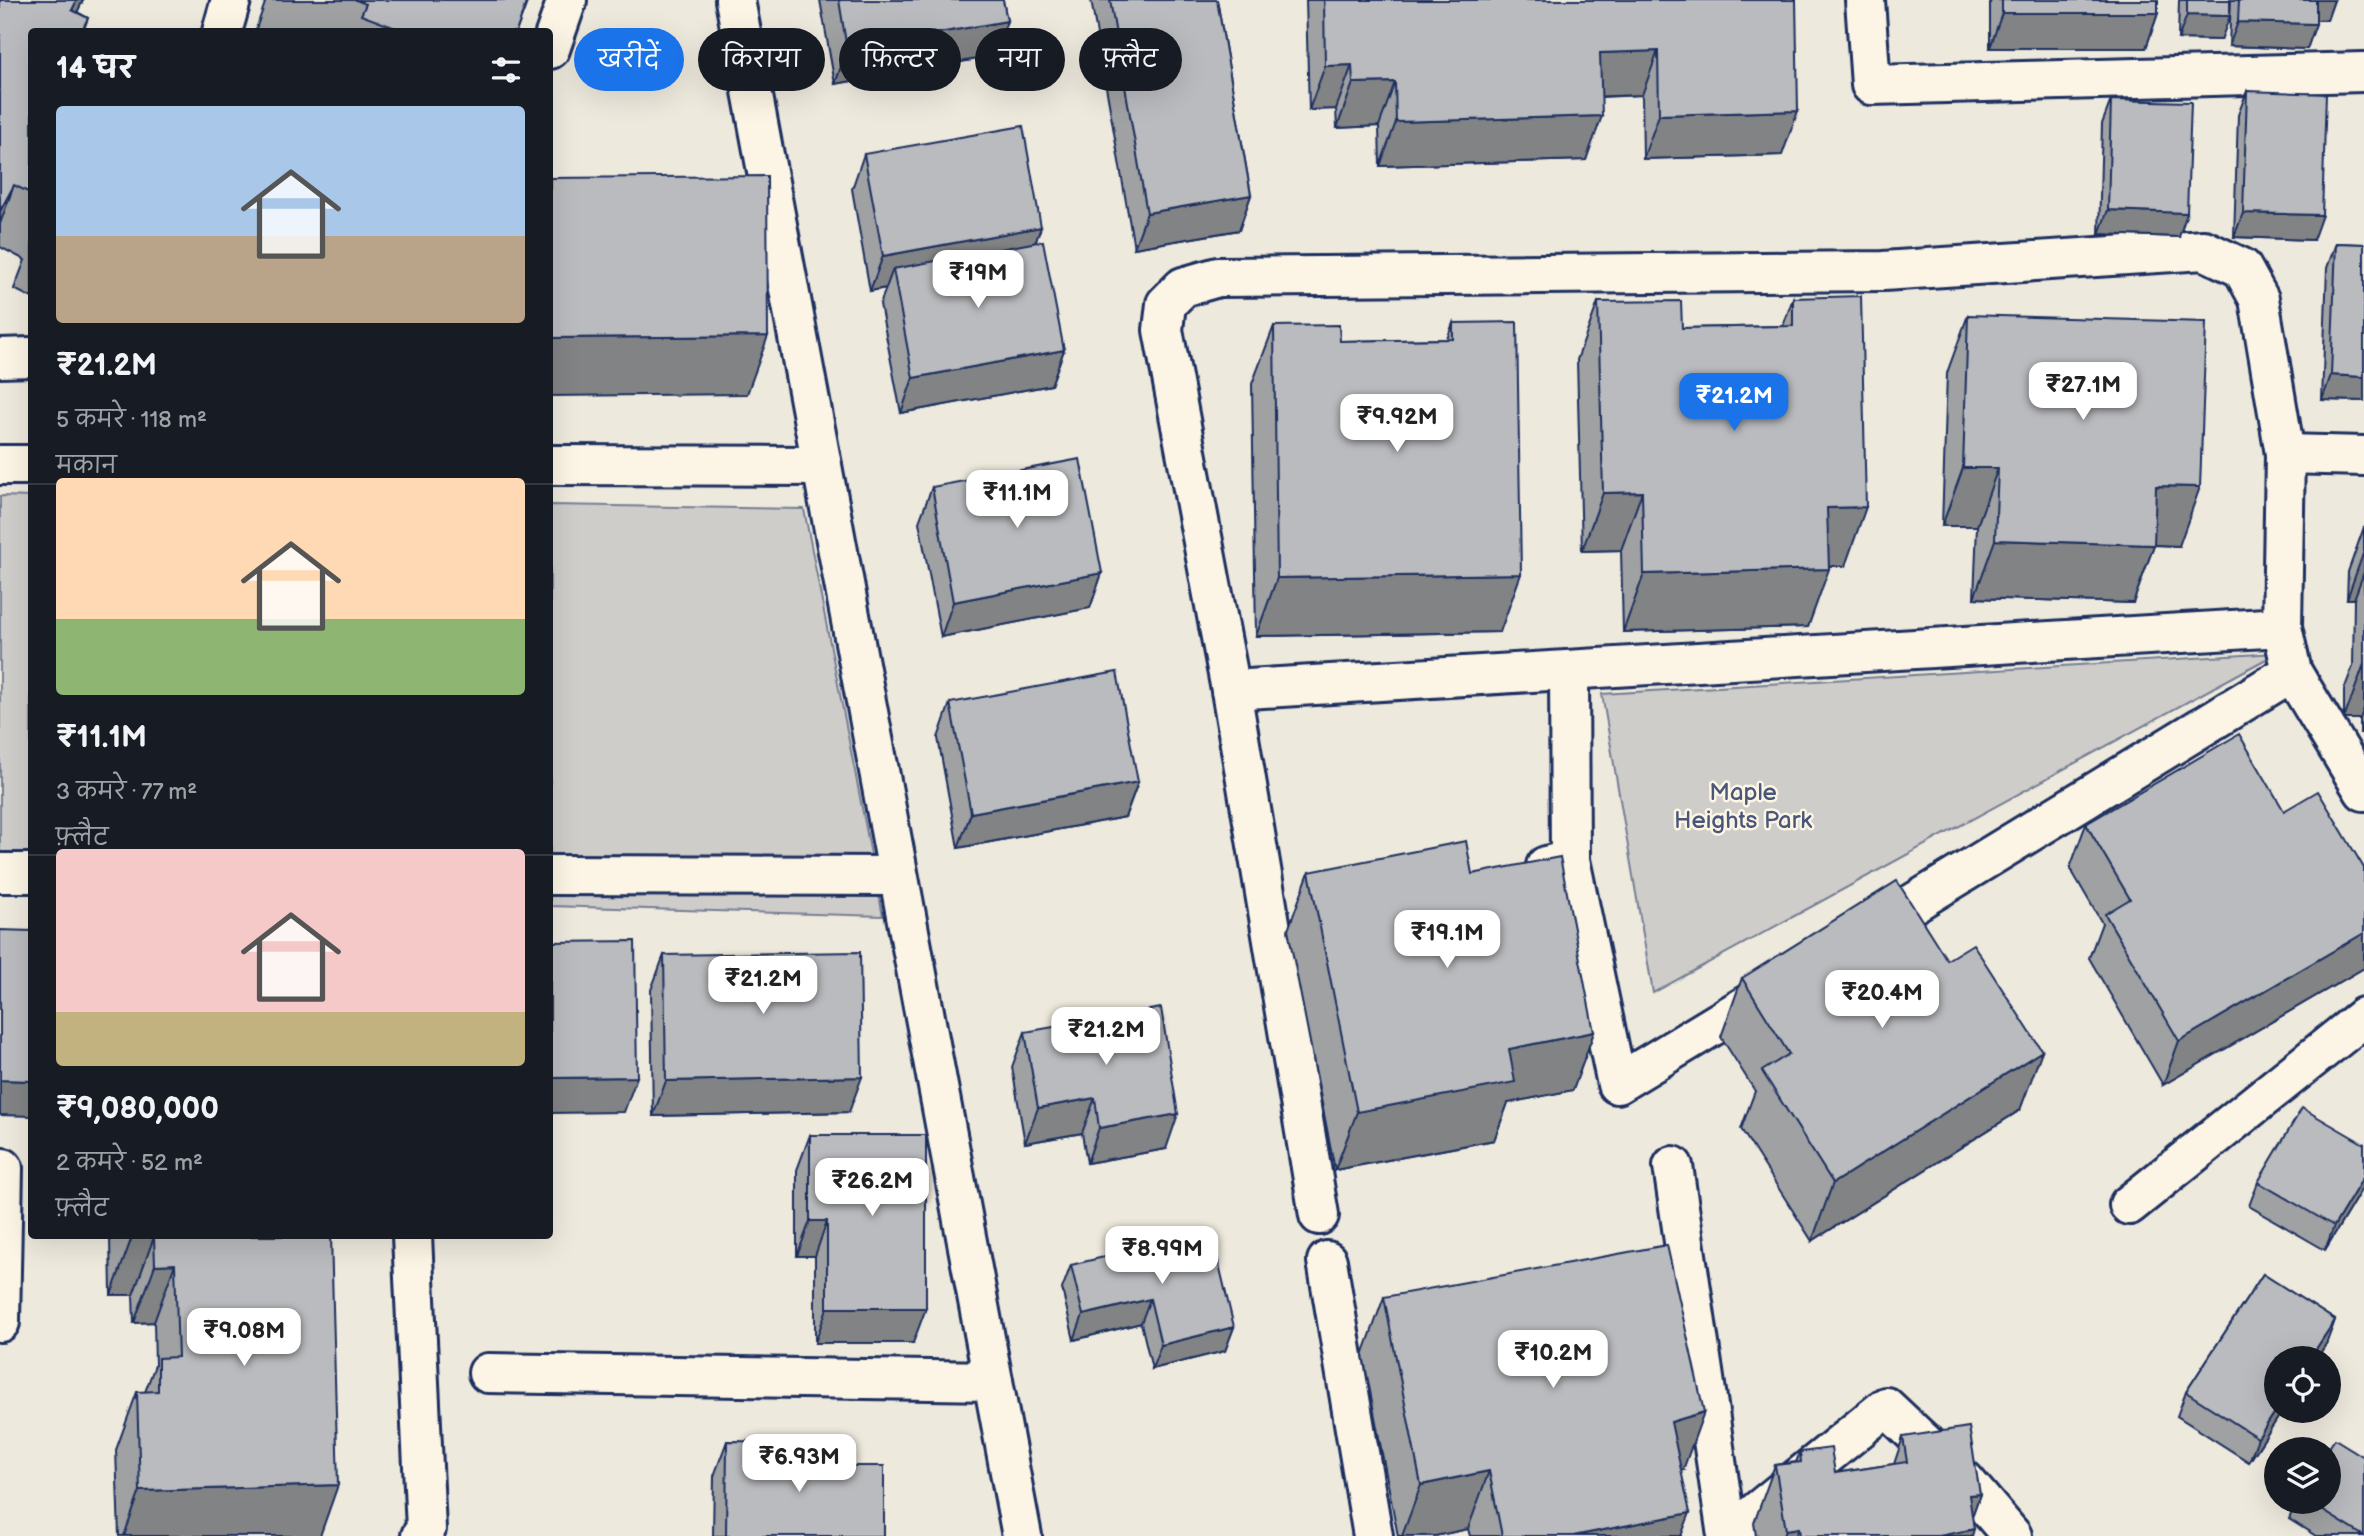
<!DOCTYPE html>
<html lang="hi">
<meta charset="utf-8">
<style>
body{margin:0;font-family:"Balsamiq Sans","Playpen Sans Deva",sans-serif;background:#20242c;color:#f1f3f6;height:100vh;display:flex;flex-direction:column;font-size:26px;white-space:nowrap}
*{box-sizing:border-box;margin:0}
p{font-size:23px;color:#9ea1a6}
.icon{flex:none;width:38px;height:38px;fill:none;stroke:currentColor;stroke-width:2;stroke-linecap:round;stroke-linejoin:round}
.map{position:relative;flex:1;overflow:hidden}
.details{position:absolute;left:28px;top:28px;width:525px;height:1211px;display:flex;flex-direction:column;background:#171b24;border-radius:7px;box-shadow:0 7px 28px #0002}
.details>*{flex:none}
.top-card{position:absolute;left:574px;top:28px;width:665px;height:63px;display:flex;gap:14px}
.fabs{position:absolute;left:2264px;top:1346px;display:grid;gap:14px}
.fabs a{display:grid;place-items:center;width:77px;height:77px;border-radius:50%;background:#171b24;box-shadow:0 7px 28px #0002;font-size:35px}
.price{position:absolute;translate:-50% -60px;padding:0 16px;border-radius:14px;background:#fff;color:#222;font-size:23px;line-height:46px;filter:drop-shadow(0 2px 4px #0008)}
.price::after{content:'';position:absolute;left:50%;top:42px;width:21px;height:16px;margin-left:-10px;background:inherit;clip-path:polygon(0 0,100% 0,50% 100%)}
.price.selected{background:#1a73e8;color:#fff}
ul{padding:0;list-style:none}
li{display:grid;align-content:center;gap:14px;height:371px;padding:0 28px}
li+li{border-top:2px solid #363941}
li span{display:grid;place-items:center;height:217px;border-radius:7px;color:#555}
li>.icon{margin-inline-start:auto}
span .icon{width:126px;height:126px;fill:#fffc;stroke-width:1}
li b{font-size:30px}
h2{display:flex;justify-content:space-between;align-items:center;height:84px;padding:0 28px;font-size:30px}
.tag{padding:0 24px;border-radius:32px;background:#171b24;box-shadow:0 7px 28px #0002;font-size:24px;line-height:63px}
.tag.selected{background:#1a73e8;color:#fff}
.map>svg:first-child{display:block}
.green{fill:#cfcdca;stroke:#757e94;stroke-width:2}
.lines{fill:none;stroke-linecap:round;stroke-linejoin:round}
.minor-casing{stroke:#1b2f5e;stroke-width:44}
.minor{stroke:#fcf5e5;stroke-width:38}
.wall{fill:#a0a1a3;stroke:#1b2f5e;stroke-width:2}
.shaded-wall{fill:#828385;stroke:#1b2f5e;stroke-width:2}
.building{fill:#babbbe;stroke:#1b2f5e;stroke-width:2}
.labels{text-anchor:middle;stroke-width:5;stroke-linejoin:round;paint-order:stroke}
.park-label{font-size:24px;fill:#485679;stroke:#fcf5e5}
</style>
<div class="map">
<svg width="2364" height="1536" viewBox="0 0 2364 1536">
<rect width="100%" height="100%" fill="#eee9dd"/>
<filter id="ink" filterUnits="userSpaceOnUse"><feTurbulence type="fractalNoise" baseFrequency=".0143" numOctaves="2"/><feDisplacementMap in="SourceGraphic" scale="14" xChannelSelector="R" yChannelSelector="G"/><feConvolveMatrix kernelMatrix="1 2 1 2 8 2 1 2 1" color-interpolation-filters="sRGB"/></filter>
<g filter="url(#ink)">
<!-- green -->
<g class="green">
<polygon points="0,496 31,497 31,891 0,890"/>
<polygon points="550,505 804,509 883,916 550,906"/>
<polygon points="2277,653 1653,993 1602,694"/>
</g>
<g class="lines">
<!-- minor casing -->
<g class="minor-casing">
<g id="minor">
<polyline points="735,0 1022,1536"/>
<polyline points="1865,0 1871,85 2364,72"/>
<polyline points="222,32 231,0"/>
<polyline points="550,49 567,0"/>
<polyline points="0,358 32,357"/>
<polyline points="2285,454 2364,456"/>
<polyline points="0,465 32,465"/>
<polyline points="550,465 822,466"/>
<polyline points="1231,690 2282,627"/>
<polyline points="1570,860 1617,1084 1772,990"/>
<polyline points="1546,866 1570,860 1569,670"/>
<polyline points="0,873 32,873"/>
<polyline points="550,875 898,876"/>
<polyline points="1868,931 2292,672"/>
<polyline points="1673,1166 1727,1536"/>
<polyline points="2129,1205 2364,1017"/>
<polyline points="1319,1215 1231,690 1163,330 1166,304 1183,287 1218,277 1883,271 2204,250 2242,268 2259,299 2285,454 2282,627 2292,672 2364,791"/>
<polyline points="412,1236 426,1529 421,1536"/>
<polyline points="1327,1261 1373,1536"/>
<polyline points="0,1322 3,1168"/>
<polyline points="488,1373 993,1381"/>
<polyline points="1727,1536 1886,1407 1965,1481 2012,1536"/>
</g>
</g>
<!-- minor -->
<use href="#minor" class="minor"/>
</g>
<!-- wall -->
<g class="wall">
<polygon points="0,0 83,0 77,12 88,18 83,32 32,32 32,298 14,289 25,260 0,247"/>
<polygon points="266,0 528,0 516,32 261,32 256,29"/>
<polygon points="820,0 1003,0 1007,21 994,56 835,84"/>
<polygon points="1091,0 1217,0 1251,195 1239,230 1134,248"/>
<polygon points="1306,0 1796,0 1782,155 1643,159 1642,95 1601,97 1586,160 1380,166 1379,126 1337,128 1336,109 1309,110"/>
<polygon points="1991,0 2158,0 2158,13 2146,48 1990,48 1990,3"/>
<polygon points="2179,0 2230,0 2221,40 2178,39"/>
<polygon points="2231,0 2334,0 2327,20 2316,20 2307,49 2229,46"/>
<polygon points="2247,91 2313,240 2234,237 2238,115"/>
<polygon points="2111,100 2179,237 2099,234 2102,124"/>
<polygon points="864,154 1041,227 1035,243 1064,350 1051,385 901,413 880,304 886,288 870,291 852,189"/>
<polygon points="2336,243 2364,244 2364,401 2322,400 2327,268"/>
<polygon points="1793,298 1845,566 1829,566 1808,627 1623,632 1621,550 1582,551 1577,360 1598,302 1682,328 1783,326"/>
<polygon points="1968,315 2179,546 2154,545 2133,603 1974,598 1977,526 1942,526 1947,373"/>
<polygon points="1453,323 1500,632 1256,636 1252,384 1274,326 1340,341 1447,339"/>
<polygon points="932,487 1102,573 1090,608 941,637 919,522"/>
<polygon points="2364,527 2364,733 2360,733 2360,719 2344,719 2344,690 2353,666 2354,599 2347,599 2348,572"/>
<polygon points="950,703 1138,782 1125,817 958,848 938,738"/>
<polygon points="2284,811 2364,868 2364,968 2163,1085 2089,958 2102,923 2070,868 2086,824"/>
<polygon points="1309,872 1472,874 1594,1032 1573,1090 1508,1103 1494,1140 1335,1170 1288,930"/>
<polygon points="664,955 849,1112 653,1116 651,990"/>
<polygon points="1742,978 2020,1110 1812,1241 1741,1129 1755,1091 1721,1037"/>
<polygon points="1025,1032 1166,1149 1087,1163 1082,1133 1025,1143 1012,1067"/>
<polygon points="810,1135 913,1343 815,1343 815,1256 797,1256 797,1170"/>
<polygon points="2364,1144 2364,1185 2325,1250 2249,1206 2258,1182"/>
<polygon points="110,1236 331,1236 320,1536 119,1536 116,1450 137,1392 145,1392 155,1365 154,1322 134,1323 133,1295 111,1295"/>
<polygon points="1071,1265 1234,1327 1225,1351 1152,1369 1141,1323 1074,1340 1062,1289"/>
<polygon points="2263,1274 2335,1320 2326,1344 2317,1358 2277,1358 2277,1410 2283,1410 2249,1462 2177,1416 2186,1392"/>
<polygon points="1384,1297 1683,1470 1681,1470 1681,1536 1470,1536 1468,1529 1435,1536 1398,1536 1363,1355"/>
<polygon points="1903,1437 1980,1494 1972,1516 1972,1536 1756,1536 1754,1523 1775,1465 1796,1462 1800,1452 1835,1473 1894,1464"/>
<polygon points="727,1441 800,1466 884,1536 713,1536 714,1476"/>
<polygon points="2296,1502 2329,1502 2364,1536 2316,1536 2289,1519"/>
</g>
<!-- shaded-wall -->
<g class="shaded-wall">
<polygon points="77,0 83,0 68,32 72,10"/>
<polygon points="2315,0 2334,0 2327,20 2308,20"/>
<polygon points="2002,13 2158,13 2146,48 1990,48"/>
<polygon points="2187,15 2230,16 2221,40 2178,39"/>
<polygon points="1007,21 994,56 835,84 847,49"/>
<polygon points="2238,22 2316,24 2307,49 2229,46"/>
<polygon points="1658,51 1642,95 1584,97 1600,53"/>
<polygon points="1352,65 1336,109 1309,110 1325,66"/>
<polygon points="1395,82 1379,126 1337,128 1353,83"/>
<polygon points="1798,111 1782,155 1643,159 1659,115"/>
<polygon points="1602,116 1586,160 1380,166 1396,122"/>
<polygon points="14,185 0,224 0,211"/>
<polygon points="1251,195 1239,230 1134,248 1147,213"/>
<polygon points="2108,210 2187,213 2179,237 2099,234"/>
<polygon points="2243,213 2322,215 2313,240 2234,237"/>
<polygon points="1041,227 1028,262 893,269 886,288 870,291 883,256"/>
<polygon points="768,336 747,394 550,396 550,338"/>
<polygon points="1064,350 1051,385 901,413 913,378"/>
<polygon points="2331,375 2364,377 2364,401 2322,400"/>
<polygon points="1963,468 1998,468 1977,526 1942,526"/>
<polygon points="2156,486 2200,487 2179,546 2135,544"/>
<polygon points="1642,492 1621,550 1582,551 1603,493"/>
<polygon points="1866,507 1845,566 1806,566 1827,508"/>
<polygon points="1995,540 2154,545 2133,603 1974,598"/>
<polygon points="2364,551 2364,572 2354,599 2347,599"/>
<polygon points="1829,569 1808,627 1623,632 1644,574"/>
<polygon points="1102,573 1090,608 941,637 953,602"/>
<polygon points="1521,574 1500,632 1256,636 1277,578"/>
<polygon points="2364,664 2364,708 2360,719 2344,719"/>
<polygon points="2364,722 2364,733 2360,733"/>
<polygon points="1138,782 1125,817 958,848 971,813"/>
<polygon points="2364,933 2364,968 2163,1085 2179,1041"/>
<polygon points="1594,1032 1573,1090 1508,1103 1494,1140 1335,1170 1357,1112 1509,1049"/>
<polygon points="2042,1051 2020,1110 1812,1241 1833,1183"/>
<polygon points="637,1077 624,1112 550,1113 550,1078"/>
<polygon points="862,1077 849,1112 653,1116 666,1081"/>
<polygon points="0,1080 32,1081 32,1116 0,1115"/>
<polygon points="1095,1098 1082,1133 1025,1143 1038,1108"/>
<polygon points="1178,1114 1166,1149 1087,1163 1099,1128"/>
<polygon points="2364,1176 2364,1185 2325,1250 2334,1226"/>
<polygon points="810,1221 827,1221 815,1256 797,1256"/>
<polygon points="132,1237 154,1237 133,1295 111,1295"/>
<polygon points="175,1264 154,1322 134,1323 155,1265"/>
<polygon points="1150,1299 1141,1323 1074,1340 1083,1315"/>
<polygon points="827,1308 926,1308 913,1343 815,1343"/>
<polygon points="2335,1320 2326,1344 2317,1358 2310,1358"/>
<polygon points="1234,1327 1225,1351 1152,1369 1161,1345"/>
<polygon points="2277,1409 2277,1410 2283,1410 2249,1462 2258,1438"/>
<polygon points="1704,1412 1683,1470 1650,1480 1671,1422"/>
<polygon points="1489,1471 1468,1529 1435,1536 1402,1536 1421,1485"/>
<polygon points="338,1485 320,1536 124,1536 140,1491"/>
<polygon points="1980,1494 1967,1531 1974,1529 1972,1536 1939,1536 1969,1495"/>
<polygon points="1690,1513 1681,1536 1573,1536"/>
<polygon points="1799,1528 1796,1536 1784,1536 1786,1530"/>
</g>
<!-- building -->
<g class="building">
<polygon points="0,0 77,0 72,10 88,18 81,32 32,32 32,194 14,185 0,211"/>
<polygon points="356,0 527,0 516,32 406,32 361,15 366,4"/>
<polygon points="839,0 1003,0 1007,21 847,49"/>
<polygon points="1110,0 1217,0 1251,195 1147,213"/>
<polygon points="1324,0 1796,0 1798,111 1659,115 1658,51 1600,53 1602,116 1396,122 1395,82 1353,83 1352,65 1325,66"/>
<rect x="2002" y="0" width="156" height="13"/>
<polygon points="2187,0 2230,0 2230,16 2187,15"/>
<polygon points="2239,0 2316,0 2316,24 2238,22"/>
<polygon points="2247,91 2326,94 2322,215 2243,213"/>
<polygon points="2111,100 2191,102 2187,213 2108,210"/>
<polygon points="1023,126 1041,227 883,256 864,154"/>
<polygon points="767,176 768,336 550,338 550,178"/>
<polygon points="1043,241 1064,350 913,378 893,269"/>
<polygon points="2336,243 2364,244 2364,377 2331,375"/>
<polygon points="1861,296 1866,507 1827,508 1829,569 1644,574 1642,492 1603,493 1598,302 1681,301 1682,328 1793,326 1793,298"/>
<polygon points="1968,315 2206,322 2200,487 2156,486 2154,545 1995,540 1998,468 1963,468"/>
<polygon points="1517,322 1521,574 1277,578 1274,326 1339,325 1340,341 1453,339 1453,323"/>
<polygon points="1080,459 1102,573 953,602 932,487"/>
<polygon points="1117,672 1138,782 971,813 950,703"/>
<polygon points="2239,734 2284,811 2318,791 2364,868 2364,933 2179,1041 2105,914 2130,899 2086,824"/>
<polygon points="1466,841 1472,874 1560,857 1594,1032 1509,1049 1515,1082 1357,1112 1309,872"/>
<polygon points="1897,881 1947,960 1973,944 2042,1051 1833,1183 1762,1071 1789,1054 1742,978"/>
<polygon points="0,930 32,931 32,1081 0,1080"/>
<polygon points="635,941 637,1077 550,1078 550,942"/>
<polygon points="860,952 862,1077 666,1081 664,955"/>
<polygon points="1161,1008 1178,1114 1099,1128 1095,1098 1038,1108 1025,1032"/>
<polygon points="2302,1108 2364,1144 2364,1176 2334,1226 2258,1182"/>
<polygon points="810,1135 926,1135 926,1308 827,1308 827,1221 810,1221"/>
<polygon points="1211,1231 1234,1327 1161,1345 1150,1299 1083,1315 1071,1265"/>
<polygon points="132,1236 331,1236 338,1485 140,1491 137,1392 158,1391 158,1358 178,1357 175,1264 155,1265 154,1237 132,1237"/>
<polygon points="1667,1245 1704,1412 1671,1422 1690,1513 1573,1536 1502,1536 1489,1471 1421,1485 1384,1297"/>
<polygon points="2263,1274 2335,1320 2310,1358 2277,1358 2277,1409 2258,1438 2186,1392"/>
<polygon points="1969,1427 1980,1494 1969,1495 1974,1529 1939,1536 1800,1536 1799,1528 1786,1530 1775,1465 1801,1462 1800,1452 1831,1448 1835,1473 1907,1462 1903,1437"/>
<polygon points="2335,1439 2364,1457 2364,1536 2309,1502 2329,1502 2329,1449 2328,1449"/>
<polygon points="727,1441 800,1442 800,1466 884,1466 884,1536 726,1536"/>
</g>
</g>
<g class="labels">
<!-- park labels -->
<g class="park-label">
<text x="1743" y="800">Maple<tspan x="1743" dy="28">Heights Park</tspan></text>
</g>
</g>
</svg>
<div class="fabs">
<a><svg class="icon" aria-label="locate" viewBox="0 0 24 24"><circle cx="12" cy="12" r="6"/><path d="M12 2v4M12 18v4M2 12h4M18 12h4"/></svg></a>
<a><svg class="icon" aria-label="layers" viewBox="0 0 24 24"><path d="M12 4l9 5-9 5-9-5zM3 14l9 5 9-5"/></svg></a>
</div>
<b class="price" style="left:978px;top:310px">₹19M</b>
<b class="price" style="left:2083px;top:422px">₹27.1M</b>
<b class="price selected" style="left:1734px;top:433px">₹21.2M</b>
<b class="price" style="left:1397px;top:454px">₹9.92M</b>
<b class="price" style="left:1017px;top:530px">₹11.1M</b>
<b class="price" style="left:1447px;top:970px">₹19.1M</b>
<b class="price" style="left:763px;top:1016px">₹21.2M</b>
<b class="price" style="left:1882px;top:1030px">₹20.4M</b>
<b class="price" style="left:1106px;top:1067px">₹21.2M</b>
<b class="price" style="left:872px;top:1218px">₹26.2M</b>
<b class="price" style="left:1162px;top:1286px">₹8.99M</b>
<b class="price" style="left:244px;top:1368px">₹9.08M</b>
<b class="price" style="left:1553px;top:1390px">₹10.2M</b>
<b class="price" style="left:799px;top:1494px">₹6.93M</b>
<div class="top-card">
<a class="tag selected">खरीदें</a>
<a class="tag">किराया</a>
<a class="tag">फ़िल्टर</a>
<a class="tag">नया</a>
<a class="tag">फ़्लैट</a>
</div>
<section class="details">
<h2>14 घर<svg class="icon" aria-label="filters" viewBox="0 0 24 24"><path d="M4 7h16M4 17h16"/><circle cx="9" cy="7" r="2"/><circle cx="15" cy="17" r="2"/></svg></h2>
<ul>
<li><span style="background:linear-gradient(#a9c7e8 60%,#b9a48a 0)"><svg class="icon" aria-label="home" viewBox="0 0 24 24"><path d="M3 11l9-7 9 7M6 9v11h12V9"/></svg></span><div><b>₹21.2M</b><p>5 कमरे · 118 m²</p><p>मकान</p></div></li>
<li><span style="background:linear-gradient(#ffd9b3 65%,#8fb573 0)"><svg class="icon" aria-label="home" viewBox="0 0 24 24"><path d="M3 11l9-7 9 7M6 9v11h12V9"/></svg></span><div><b>₹11.1M</b><p>3 कमरे · 77 m²</p><p>फ़्लैट</p></div></li>
<li><span style="background:linear-gradient(#f6c9c9 75%,#c2b280 0)"><svg class="icon" aria-label="home" viewBox="0 0 24 24"><path d="M3 11l9-7 9 7M6 9v11h12V9"/></svg></span><div><b>₹9,080,000</b><p>2 कमरे · 52 m²</p><p>फ़्लैट</p></div></li>
</ul>
</section>
</div>
